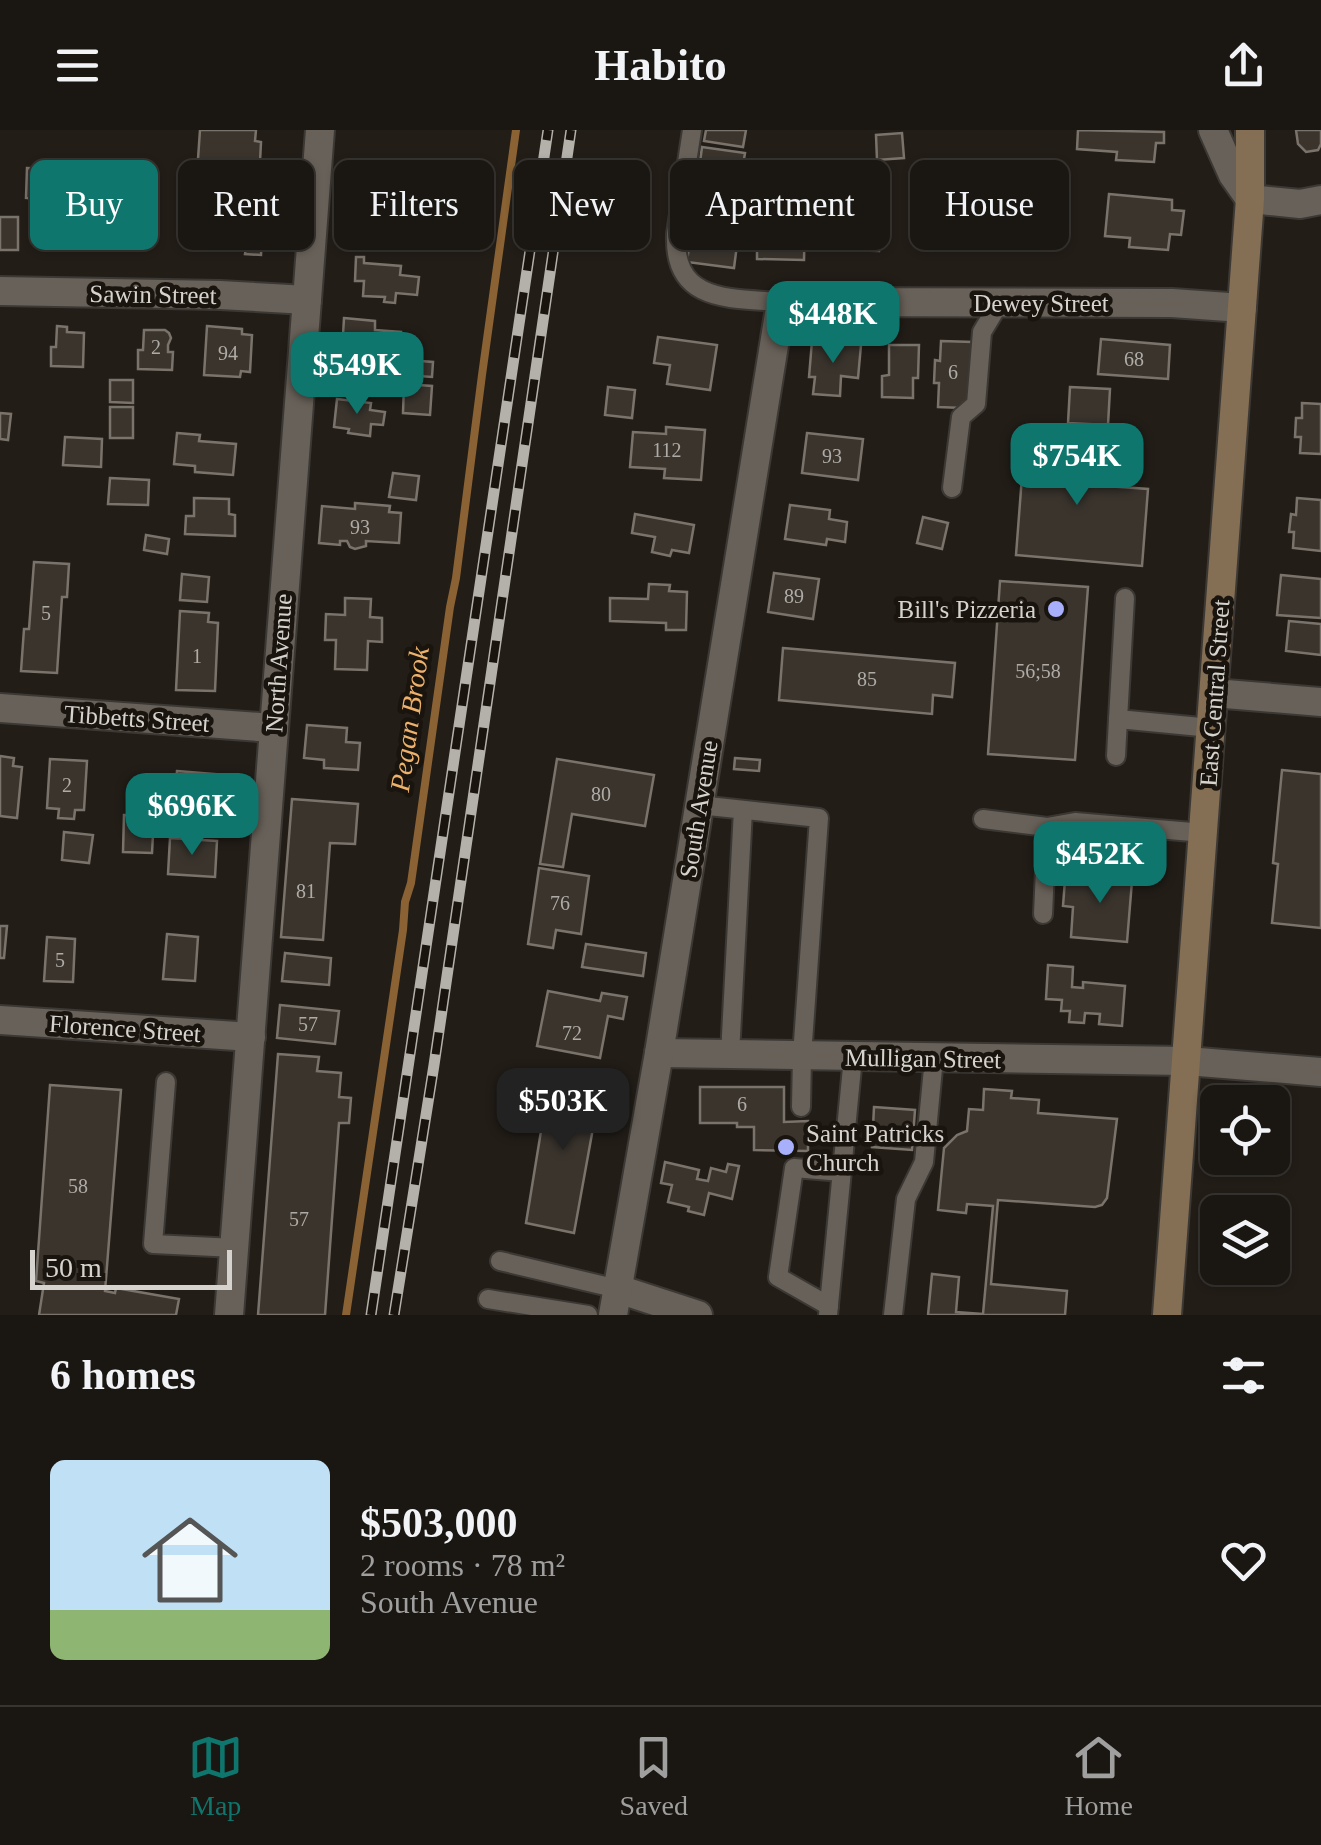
<!DOCTYPE html>
<meta charset="utf-8">
<style>
body{margin:0;font-family:"Times New Roman",serif;background:#231f1a;color:#f1f3f6;height:100vh;display:flex;flex-direction:column;font-size:38px;white-space:nowrap}
*{box-sizing:border-box;margin:0}
p{font-size:32px;color:#9f9f9f}
.icon{flex:none;width:55px;height:55px;fill:none;stroke:currentColor;stroke-width:2;stroke-linecap:round;stroke-linejoin:round}
.map{position:relative;height:1185px;overflow:hidden}
.side{display:flex;flex-direction:column;background:#1a1611;flex:1}
.side>*{flex:none}
.hud{position:absolute;left:30px;top:30px;width:1262px;height:90px;display:flex;gap:20px}
.tools{position:absolute;left:1200px;top:955px;display:grid;gap:20px}
.tools a{display:grid;place-items:center;width:90px;height:90px;border-radius:15px;background:#1a1611;box-shadow:0 2px 8px #0004,0 0 0 2px #383531;font-size:50px}
.scale{position:absolute;left:30px;bottom:25px;width:202px;box-sizing:border-box;padding-left:10px;border:5px solid #d6d3ce;border-top:0;font-size:28px;line-height:35px;white-space:nowrap;color:#d6d3ce;-webkit-text-stroke:8px #19140e;paint-order:stroke}
.price{position:absolute;translate:-50% -85px;padding:0 22px;border-radius:20px;background:#0f766e;color:#fff;font-size:32px;line-height:65px;filter:drop-shadow(0 2px 5px #0008)}
.price::after{content:'';position:absolute;left:50%;top:60px;width:30px;height:22px;margin-left:-15px;background:inherit;clip-path:polygon(0 0,100% 0,50% 100%)}
.price.selected{background:#222;color:#fff}
ul{padding:0;list-style:none}
li{display:flex;align-items:center;gap:30px;height:250px;padding:0 50px}
li span{display:grid;place-items:center;flex:none;width:280px;height:200px;border-radius:15px;color:#555}
li>.icon{margin-inline-start:auto}
span .icon{width:120px;height:120px;fill:#fffc;stroke-width:1}
li b{font-size:42px}
h2{display:flex;justify-content:space-between;align-items:center;height:120px;padding:0 50px;font-size:42px}
.chip{padding:0 35px;border-radius:15px;background:#1a1611;box-shadow:0 2px 8px #0004,0 0 0 2px #383531;font-size:35px;line-height:90px}
.chip.selected{background:#0f766e;color:#fff}
header{display:flex;justify-content:space-between;align-items:center;height:130px;padding:0 50px;background:#1a1611;font-size:45px;font-weight:600}
.menu{display:flex;justify-content:space-around;align-items:center;height:140px;border-top:2px solid #383531;background:#1a1611;font-size:28px;color:#9f9f9f}
.menu a{display:grid;justify-items:center;gap:5px}
.menu .selected{color:#0f766e}
.map>svg:first-child{display:block}
.lines{fill:none;stroke-linecap:round;stroke-linejoin:round}
.stream{stroke:#8a6233;stroke-width:8}
.building{fill:#3a342d;stroke:#7a736b;stroke-width:2.5}
.service-casing{stroke:#3c3834;stroke-width:22}
.minor-casing{stroke:#3c3834;stroke-width:32}
.tertiary-casing{stroke:#3c3834;stroke-width:32}
.secondary-casing{stroke:#3c3834;stroke-width:32}
.service{stroke:#686159;stroke-width:18}
.minor{stroke:#686159;stroke-width:28}
.tertiary{stroke:#686159;stroke-width:28}
.secondary{stroke:#846e54;stroke-width:28}
.rail-casing{stroke:#b4b1ab;stroke-width:11}
.rail{stroke:#19140e;stroke-width:8;stroke-dasharray:22;stroke-linecap:butt}
.poi-dot{fill:#a8b0fc;stroke:#19140e;stroke-width:4}
.labels{text-anchor:middle;stroke-width:9;stroke-linejoin:round;paint-order:stroke}
.number-label{font-size:20px;fill:#afaba6}
.street-label{font-size:25px;fill:#d6d3ce;stroke:#19140e}
.poi-label{font-size:25px;fill:#d6d3ce;stroke:#19140e;text-anchor:end}
.water-label{font-size:28px;font-style:italic;fill:#edb16b;stroke:#19140e}
</style>
<header><svg class="icon" aria-label="menu" viewBox="0 0 24 24"><path d="M4 6h16M4 12h16M4 18h16"/></svg>Habito<svg class="icon" aria-label="share" viewBox="0 0 24 24"><path d="M12 15V3M7 8l5-5 5 5M5 13v7h14v-7"/></svg></header>
<div class="map">
<svg width="1321" height="1185" viewBox="0 0 1321 1185">
<rect width="100%" height="100%" fill="#221d17"/>
<g class="lines">
<!-- stream -->
<polyline class="stream" points="346,1185 403,800 405,772 411,753 450,477 456,448 482,245 516,0"/>
</g>
<!-- building -->
<g class="building">
<polygon points="200,0 256,0 255,11 261,12 260,32 198,29"/>
<polygon points="706,0 746,0 743,17 704,11"/>
<polygon points="1078,0 1164,2 1164,13 1156,13 1154,32 1116,30 1117,22 1077,19"/>
<polygon points="1296,0 1321,0 1321,14 1318,20 1306,22 1298,14"/>
<polygon points="902,3 904,28 877,30 876,5"/>
<polygon points="702,17 745,23 743,35 747,36 744,58 739,58 737,75 742,76 734,138 687,132"/>
<polygon points="27,38 46,39 44,70 26,68"/>
<polygon points="843,39 864,39 864,67 872,67 872,75 880,75 879,121 842,120"/>
<polygon points="939,42 961,42 961,53 979,53 980,116 939,116"/>
<polygon points="388,48 401,49 400,54 417,56 414,80 407,79 405,91 358,87 360,53 387,55"/>
<polygon points="79,52 108,53 108,58 113,58 113,118 70,118 72,59 79,59"/>
<polygon points="428,54 446,56 443,82 425,79"/>
<polygon points="1109,64 1172,70 1172,80 1184,81 1181,105 1170,104 1168,120 1129,117 1130,108 1105,106"/>
<polygon points="222,79 228,84 263,87 261,125 245,124 246,118 225,117 218,120 214,117 208,117 209,109 185,107 187,81 216,83"/>
<rect x="0" y="87" width="18" height="33"/>
<polygon points="757,87 805,88 804,130 757,129"/>
<polygon points="426,90 453,94 450,113 423,108"/>
<polygon points="356,127 364,127 364,133 401,136 400,145 419,147 417,165 396,163 395,173 384,172 385,167 363,166 364,151 355,151"/>
<polygon points="344,188 375,191 375,200 401,202 400,217 377,216 376,224 342,222"/>
<polygon points="57,196 67,197 67,202 84,203 83,237 51,236 51,217 56,217"/>
<polygon points="207,196 242,199 242,204 252,205 250,242 241,241 240,247 204,245"/>
<polygon points="144,200 165,200 169,203 171,208 168,215 168,222 173,222 172,240 138,239 138,220 143,220"/>
<polygon points="658,207 717,215 710,260 667,254 670,235 654,233"/>
<polygon points="1101,209 1170,215 1168,249 1098,244"/>
<polygon points="812,211 861,215 858,248 841,246 840,266 813,264 815,247 809,247"/>
<polygon points="941,211 973,212 971,273 963,273 963,278 938,277 939,253 934,253 935,230 940,231"/>
<polygon points="889,215 919,215 918,248 913,248 913,268 882,267 882,246 889,245"/>
<polygon points="407,230 433,232 432,247 405,245"/>
<polygon points="110,250 133,250 133,273 110,272"/>
<polygon points="404,254 432,256 430,285 403,283"/>
<polygon points="608,257 635,260 632,288 605,285"/>
<polygon points="1070,257 1110,259 1108,295 1068,293"/>
<polygon points="337,269 371,273 370,280 385,282 383,295 371,294 370,306 348,303 349,299 334,297"/>
<polygon points="1302,273 1321,274 1321,324 1300,323 1301,307 1295,307 1296,288 1302,288"/>
<rect x="110" y="277" width="23" height="31"/>
<polygon points="0,283 11,284 8,310 0,309"/>
<polygon points="666,297 705,300 701,350 664,348 665,339 630,337 633,302 666,304"/>
<polygon points="177,303 200,305 199,311 236,314 233,345 195,342 195,336 174,334"/>
<polygon points="807,303 863,309 858,350 802,343"/>
<polygon points="65,307 102,309 101,337 63,335"/>
<polygon points="1025,307 1097,313 1093,355 1148,359 1142,436 1016,425"/>
<polygon points="393,343 419,346 416,370 389,367"/>
<polygon points="110,348 149,350 148,375 108,374"/>
<polygon points="194,368 229,369 229,384 235,385 235,406 185,404 186,386 194,386"/>
<polygon points="1297,368 1321,370 1321,421 1293,418 1294,402 1289,402 1291,384 1296,385"/>
<polygon points="355,373 390,376 389,382 401,383 399,413 366,411 366,416 355,419 350,417 347,411 340,411 340,415 319,413 322,376 355,379"/>
<polygon points="790,375 830,380 829,389 847,392 845,412 827,409 826,415 785,409"/>
<polygon points="635,384 694,395 689,423 672,420 670,426 652,422 655,407 632,403"/>
<polygon points="923,387 948,393 942,419 917,413"/>
<polygon points="146,405 169,409 167,424 144,420"/>
<polygon points="34,432 69,434 67,467 62,467 57,543 21,541 24,499 29,499"/>
<polygon points="774,443 819,449 813,489 768,482"/>
<polygon points="182,444 209,447 207,472 180,470"/>
<polygon points="1281,445 1321,449 1321,488 1277,485"/>
<polygon points="1000,451 1088,457 1075,630 988,624"/>
<polygon points="649,454 670,455 669,461 687,462 686,500 666,500 666,493 610,491 610,468 648,469"/>
<polygon points="345,468 371,469 370,487 382,488 382,512 368,511 367,540 335,539 336,510 325,510 326,484 345,485"/>
<polygon points="180,481 209,483 208,492 218,493 215,561 176,560"/>
<polygon points="1289,491 1321,494 1321,525 1286,521"/>
<polygon points="783,518 955,533 952,567 933,565 932,584 779,570"/>
<polygon points="307,595 347,598 346,612 360,613 358,640 324,638 324,630 304,628"/>
<polygon points="0,626 14,628 13,636 22,637 17,688 0,686"/>
<polygon points="735,628 760,630 759,641 734,639"/>
<polygon points="50,629 87,631 84,680 75,680 74,689 58,688 59,679 47,678"/>
<polygon points="557,629 654,645 645,696 572,684 563,737 540,734"/>
<polygon points="1282,640 1321,644 1321,798 1272,793 1278,734 1273,733"/>
<polygon points="177,641 225,645 223,679 174,676"/>
<polygon points="292,669 358,674 355,714 330,713 323,810 281,807"/>
<polygon points="124,685 154,686 152,723 123,722"/>
<polygon points="64,702 93,705 89,733 62,730"/>
<polygon points="170,708 217,711 215,747 168,744"/>
<polygon points="539,738 589,746 581,804 556,800 553,818 528,814"/>
<polygon points="1098,741 1125,743 1125,751 1132,751 1127,812 1071,807 1073,777 1063,776 1065,750 1074,751 1075,746 1098,748"/>
<polygon points="0,796 7,796 4,828 0,828"/>
<polygon points="167,804 198,807 195,851 163,849"/>
<polygon points="47,807 75,809 73,852 44,851"/>
<polygon points="586,814 646,823 643,846 582,837"/>
<polygon points="285,823 331,828 329,855 282,851"/>
<polygon points="1048,835 1073,837 1072,857 1083,858 1083,852 1125,856 1122,896 1099,894 1100,884 1085,883 1084,893 1069,892 1070,881 1061,881 1062,870 1046,869"/>
<polygon points="548,861 600,871 602,863 627,867 623,889 608,886 600,928 537,916"/>
<polygon points="280,875 339,881 335,914 277,908"/>
<polygon points="278,924 319,927 317,941 341,943 339,967 351,968 349,993 339,993 325,1185 258,1185"/>
<polygon points="550,946 601,954 574,1103 526,1093"/>
<polygon points="50,955 121,960 105,1161 115,1163 116,1158 179,1169 176,1185 39,1185 44,1153 36,1151"/>
<polygon points="700,957 784,957 784,992 808,991 808,1021 754,1020 754,997 737,997 737,993 700,993"/>
<polygon points="984,959 1012,961 1011,968 1039,970 1038,983 1117,989 1107,1068 1102,1075 1095,1077 998,1070 991,1154 1067,1161 1065,1185 928,1185 932,1144 959,1147 956,1182 983,1184 993,1076 967,1074 966,1083 938,1080 944,1018 957,1005 967,1001 969,979 983,980"/>
<polygon points="874,977 915,980 912,1020 872,1017"/>
<polygon points="665,1032 699,1040 697,1049 708,1051 711,1038 726,1042 728,1034 739,1036 732,1069 709,1063 704,1085 688,1081 689,1077 668,1072 672,1055 661,1053"/>
</g>
<g class="lines">
<!-- service casing -->
<g class="service-casing">
<g id="service">
<path d="M692 0 676 104C673 173 729 168 781 172"/>
<polyline points="952,358 961,287 976,274 982,202 1000,172"/>
<polyline points="1125,468 1118,589 1211,598"/>
<polyline points="1116,626 1118,589"/>
<polyline points="699,675 819,688 802,926 801,977"/>
<polyline points="983,689 1047,697"/>
<polyline points="1043,784 1047,697 1075,692 1204,703"/>
<polyline points="730,924 743,680"/>
<polyline points="166,952 153,1114 235,1118"/>
<polyline points="500,1131 618,1159"/>
<polyline points="488,1169 588,1185"/>
<polyline points="829,1176 778,1147 794,1038 842,1042"/>
<polyline points="828,1185 853,927"/>
<polyline points="893,1185 906,1069 924,1032 934,928"/>
</g>
</g>
<!-- minor casing -->
<g class="minor-casing">
<g id="minor">
<polyline points="0,161 220,165 307,170"/>
<polyline points="1214,563 1321,572"/>
<polyline points="0,578 273,598"/>
<polyline points="0,890 251,907"/>
<polyline points="659,923 1187,931 1321,942"/>
<polyline points="618,1159 698,1185"/>
<polyline points="229,1185 320,0"/>
<polyline points="613,1185 659,923 781,172 1172,173 1242,178"/>
</g>
</g>
<!-- tertiary casing -->
<g class="tertiary-casing">
<polyline id="tertiary" points="1213,0 1233,45 1250,69 1300,74 1321,70"/>
</g>
<!-- secondary casing -->
<g class="secondary-casing">
<polyline id="secondary" points="1167,1185 1250,69 1250,0"/>
</g>
<!-- service -->
<use href="#service" class="service"/>
<!-- minor -->
<use href="#minor" class="minor"/>
<!-- tertiary -->
<use href="#tertiary" class="tertiary"/>
<!-- secondary -->
<use href="#secondary" class="secondary"/>
<!-- rail casing -->
<g class="rail-casing">
<g id="rail">
<polyline points="371,1185 548,0"/>
<polyline points="394,1185 434,935 571,0"/>
</g>
</g>
<!-- rail -->
<use href="#rail" class="rail"/>
</g>
<!-- markers -->
<g class="poi-dot">
<circle cx="1056" cy="479" r="10"/>
<circle cx="786" cy="1017" r="10"/>
</g>
<g class="labels">
<!-- number labels -->
<g class="number-label">
<text x="156" y="224">2</text>
<text x="228" y="230">94</text>
<text x="1134" y="236">68</text>
<text x="953" y="249">6</text>
<text x="667" y="327">112</text>
<text x="832" y="333">93</text>
<text x="360" y="404">93</text>
<text x="794" y="473">89</text>
<text x="46" y="490">5</text>
<text x="197" y="533">1</text>
<text x="1038" y="548">56;58</text>
<text x="867" y="556">85</text>
<text x="67" y="662">2</text>
<text x="601" y="671">80</text>
<text x="306" y="768">81</text>
<text x="560" y="780">76</text>
<text x="60" y="837">5</text>
<text x="308" y="901">57</text>
<text x="572" y="910">72</text>
<text x="742" y="981">6</text>
<text x="78" y="1063">58</text>
<text x="299" y="1096">57</text>
</g>
<!-- street labels -->
<g class="street-label">
<text transform="translate(153 164) rotate(1)" y="9">Sawin Street</text>
<text x="1041" y="182">Dewey Street</text>
<text transform="translate(278 533) rotate(-86)" y="9">North Avenue</text>
<text transform="translate(1214 563) rotate(-86)" y="9">East Central Street</text>
<text transform="translate(137 588) rotate(4)" y="9">Tibbetts Street</text>
<text transform="translate(698 679) rotate(-81)" y="9">South Avenue</text>
<text transform="translate(125 898) rotate(4)" y="9">Florence Street</text>
<text transform="translate(923 928) rotate(1)" y="9">Mulligan Street</text>
</g>
<!-- poi labels -->
<g class="poi-label">
<text x="1036" y="488">Bill's Pizzeria</text>
<text x="806" y="1012" text-anchor="start">Saint Patricks<tspan x="806" dy="29">Church</tspan></text>
</g>
<!-- water labels -->
<g class="water-label">
<text transform="translate(409 589) rotate(-82)" y="10">Pegan Brook</text>
</g>
</g>
</svg>
<div class="tools">
<a><svg class="icon" aria-label="locate" viewBox="0 0 24 24"><circle cx="12" cy="12" r="6"/><path d="M12 2v4M12 18v4M2 12h4M18 12h4"/></svg></a>
<a><svg class="icon" aria-label="layers" viewBox="0 0 24 24"><path d="M12 4l9 5-9 5-9-5zM3 14l9 5 9-5"/></svg></a>
</div>
<div class="scale">50 m</div>
<b class="price" style="left:833px;top:236px">$448K</b>
<b class="price" style="left:357px;top:287px">$549K</b>
<b class="price" style="left:1077px;top:378px">$754K</b>
<b class="price" style="left:192px;top:728px">$696K</b>
<b class="price" style="left:1100px;top:776px">$452K</b>
<b class="price selected" style="left:563px;top:1023px">$503K</b>
<div class="hud">
<a class="chip selected">Buy</a>
<a class="chip">Rent</a>
<a class="chip">Filters</a>
<a class="chip">New</a>
<a class="chip">Apartment</a>
<a class="chip">House</a>
</div>
</div>
<section class="side">
<h2>6 homes<svg class="icon" aria-label="filters" viewBox="0 0 24 24"><path d="M4 7h16M4 17h16"/><circle cx="9" cy="7" r="2"/><circle cx="15" cy="17" r="2"/></svg></h2>
<ul>
<li><span style="background:linear-gradient(#bfe0f5 75%,#8fb573 0)"><svg class="icon" aria-label="home" viewBox="0 0 24 24"><path d="M3 11l9-7 9 7M6 9v11h12V9"/></svg></span><div><b>$503,000</b><p>2 rooms · 78 m²</p><p>South Avenue</p></div><svg class="icon" aria-label="heart" viewBox="0 0 24 24"><path d="M12 20l-8-8c-3-5 5-10 8-4 3-6 11-1 8 4z"/></svg></li>
</ul>
</section>
<nav class="menu">
<a class="selected"><svg class="icon" aria-label="map" viewBox="0 0 24 24"><path d="M3 6l6-2 6 2 6-2v14l-6 2-6-2-6 2zM9 4v14M15 6v14"/></svg>Map</a>
<a><svg class="icon" aria-label="saved" viewBox="0 0 24 24"><path d="M7 4h10v16l-5-4-5 4z"/></svg>Saved</a>
<a><svg class="icon" aria-label="home" viewBox="0 0 24 24"><path d="M3 11l9-7 9 7M6 9v11h12V9"/></svg>Home</a>
</nav>
